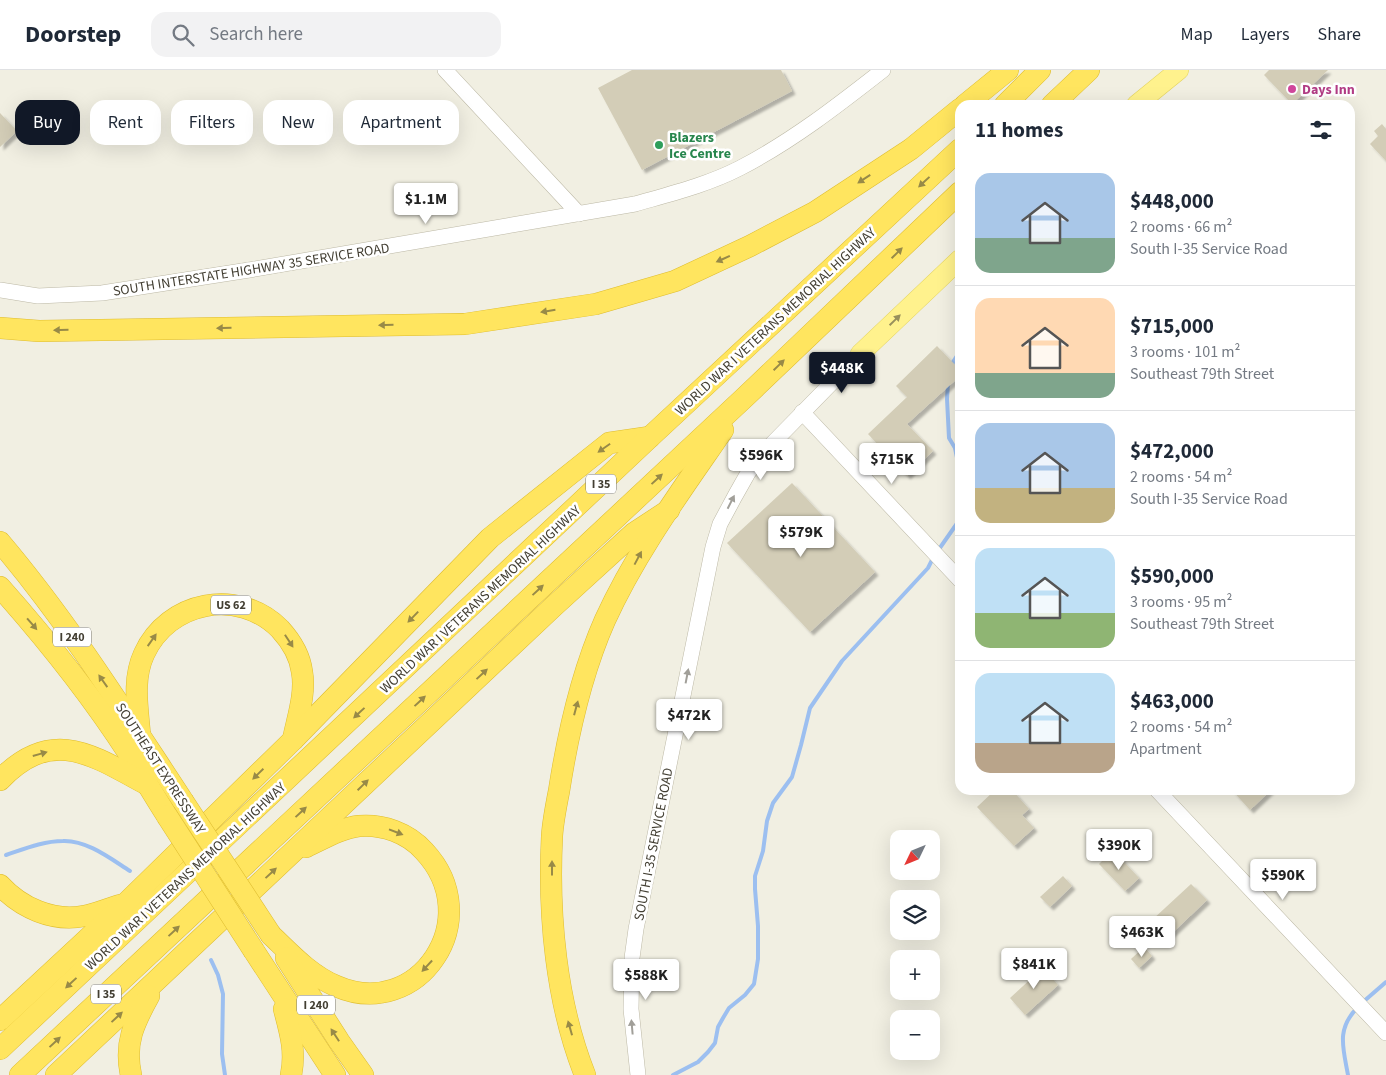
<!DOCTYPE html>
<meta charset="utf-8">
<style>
body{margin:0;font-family:"Source Sans 3",sans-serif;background:#f2f2f3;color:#1f2937;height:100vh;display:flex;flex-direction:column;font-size:19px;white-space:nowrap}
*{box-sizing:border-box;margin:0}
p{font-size:16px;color:#747a83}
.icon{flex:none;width:28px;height:28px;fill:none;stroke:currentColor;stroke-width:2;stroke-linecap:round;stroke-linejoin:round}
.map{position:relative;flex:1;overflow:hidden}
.drawer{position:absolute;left:955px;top:30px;width:400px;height:695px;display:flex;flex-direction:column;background:#fff;border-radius:15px;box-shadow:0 5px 20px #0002}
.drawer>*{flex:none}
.hud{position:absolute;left:15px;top:30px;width:475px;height:45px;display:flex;gap:10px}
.needle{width:32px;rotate:227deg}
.buttons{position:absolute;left:890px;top:760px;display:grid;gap:10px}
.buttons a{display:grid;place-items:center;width:50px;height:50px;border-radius:10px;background:#fff;box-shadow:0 5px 20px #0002;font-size:25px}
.price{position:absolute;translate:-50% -42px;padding:0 11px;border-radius:5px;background:#fff;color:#222;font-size:16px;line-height:32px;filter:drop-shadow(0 1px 2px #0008)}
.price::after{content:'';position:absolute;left:50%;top:30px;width:15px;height:11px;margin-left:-8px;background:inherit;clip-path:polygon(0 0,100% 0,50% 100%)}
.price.selected{background:#111827;color:#fff}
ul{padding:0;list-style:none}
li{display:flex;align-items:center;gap:15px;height:125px;padding:0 20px}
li+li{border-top:1px solid #e0e1e3}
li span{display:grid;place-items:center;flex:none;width:140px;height:100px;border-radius:15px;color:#555}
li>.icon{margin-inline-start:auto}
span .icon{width:60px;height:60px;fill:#fffc;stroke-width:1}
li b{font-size:21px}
h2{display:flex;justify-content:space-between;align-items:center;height:60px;padding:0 20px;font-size:21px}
.pill{padding:0 18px;border-radius:15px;background:#fff;box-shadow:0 5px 20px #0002;font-size:18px;line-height:45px}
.pill.selected{background:#111827;color:#fff}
header{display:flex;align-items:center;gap:30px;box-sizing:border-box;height:70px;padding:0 25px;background:#fff;border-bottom:1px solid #e0e1e3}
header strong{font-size:24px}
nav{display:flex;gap:28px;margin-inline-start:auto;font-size:18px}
.search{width:350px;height:45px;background:#f2f2f3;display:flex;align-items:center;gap:12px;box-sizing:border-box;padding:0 18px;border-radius:15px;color:#747a83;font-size:19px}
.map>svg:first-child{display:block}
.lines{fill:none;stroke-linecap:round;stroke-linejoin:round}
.stream{stroke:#9cbff0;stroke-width:4}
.building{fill:#d3cdb7;filter:url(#shadow)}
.minor-casing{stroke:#bcb8a5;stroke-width:16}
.major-casing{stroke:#e4d35d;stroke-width:20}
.highway-casing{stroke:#debc2f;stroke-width:22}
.minor{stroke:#fff;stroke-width:15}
.major{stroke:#fff28d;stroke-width:19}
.highway{stroke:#ffe55f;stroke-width:21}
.highway-bridge-casing{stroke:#debc2f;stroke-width:22;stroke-linecap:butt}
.highway-bridge{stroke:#ffe55f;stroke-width:21}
.oneway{fill:#988a47}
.oneway2{fill:#98905c}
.oneway3{fill:#a19f99}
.hotel-dot{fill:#d1479c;stroke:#fff;stroke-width:2}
.leisure-dot{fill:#2e9e5b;stroke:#fff;stroke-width:2}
.labels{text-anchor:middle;stroke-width:5;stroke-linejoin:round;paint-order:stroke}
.shield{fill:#fff;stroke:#7b7970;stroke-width:1}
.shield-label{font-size:12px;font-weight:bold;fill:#433f33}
.hotel-label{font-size:14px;font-weight:bold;fill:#b23c85;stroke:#fff;text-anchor:start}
.leisure-label{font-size:14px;font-weight:bold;fill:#27864d;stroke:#fff;text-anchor:start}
.street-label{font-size:14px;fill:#433f33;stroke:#fff}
</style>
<header>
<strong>Doorstep</strong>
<div class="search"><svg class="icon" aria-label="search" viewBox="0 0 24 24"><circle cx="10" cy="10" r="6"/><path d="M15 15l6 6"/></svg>Search here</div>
<nav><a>Map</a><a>Layers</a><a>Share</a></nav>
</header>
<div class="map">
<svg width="1386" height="1005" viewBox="0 0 1386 1005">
<defs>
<filter id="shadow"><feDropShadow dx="3.5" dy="3.5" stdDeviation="1" flood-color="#0004"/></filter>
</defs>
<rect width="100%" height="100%" fill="#f1efe2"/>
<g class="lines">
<!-- stream -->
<g class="stream">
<polyline points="952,297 953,292 960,281"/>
<polyline points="937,482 958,452 959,445 960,402 955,378 949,368 947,329 948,313"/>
<path d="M6 785C24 779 43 771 63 771 87 770 111 789 130 801"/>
<polyline points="211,890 218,905 223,924 222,984 225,1005"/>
<polyline points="1363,932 1386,912"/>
<polyline points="673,1005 698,992 708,982 715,973 718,957 723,948 729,938 745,925 754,914 758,889 758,856 755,819 755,806 763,781 767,751 773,733 792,707 801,675 810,638 842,591 928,498 933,488"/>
<path d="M1348 1005C1343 977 1336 959 1358 937"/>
</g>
</g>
<!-- building -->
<g class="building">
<polygon points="632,0 781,0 792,21 642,100 598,18"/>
<polygon points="1269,0 1328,0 1292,34 1264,5"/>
<polygon points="0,43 17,61 0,77"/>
<polygon points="1382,54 1386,59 1386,91 1370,74 1378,66 1374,61"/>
<polygon points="937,276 960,300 960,306 907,354 933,381 907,406 868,364 907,327 896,316"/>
<polygon points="792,413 875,502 810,562 727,473"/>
<polygon points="995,720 1012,720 1029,739 1022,745 1034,758 1014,776 977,737"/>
<polygon points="1232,720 1271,720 1250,740"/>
<polygon points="1113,780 1139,808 1125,821 1099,794"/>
<polygon points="1063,806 1072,816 1050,837 1040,827"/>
<polygon points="1191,814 1207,830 1168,867 1152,850"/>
<polygon points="1144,877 1152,886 1139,898 1131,889"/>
<polygon points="1038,892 1058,915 1025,945 1010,928 1035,905 1030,900"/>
</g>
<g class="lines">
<!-- minor casing -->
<g class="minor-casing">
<g id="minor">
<polyline points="445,0 579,144"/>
<path d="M0 220 38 226 102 223 249 200 635 134C670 124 707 115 740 98 792 71 837 36 883 0"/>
<polyline points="802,342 960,510"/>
<polyline points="1157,720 1386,963"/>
<polyline points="638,1005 631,939 632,888 636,859 713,477 720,454 735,426 748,403 765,381 860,284"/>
</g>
</g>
<!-- major casing -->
<g class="major-casing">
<g id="major">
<polyline points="1136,35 1179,0"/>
<polyline points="860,284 960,189"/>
</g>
</g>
<!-- highway casing -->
<g class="highway-casing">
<g id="highway">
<polyline points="965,35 1008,0"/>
<polyline points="1005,35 1040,0"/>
<polyline points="1052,35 1089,0"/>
<polyline points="0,258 39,261 465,254 596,234 675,211 750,176 815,142 911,79 960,39"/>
<path d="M0 472C68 552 125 643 183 731"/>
<path d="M0 517C47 570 91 625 129 684 142 705 154 726 167 746"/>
<path d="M140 666C138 639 132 610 144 584 168 531 238 517 280 559 291 571 300 586 302 602 306 624 297 649 293 670"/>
<path d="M0 710C52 656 92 685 146 714"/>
<path d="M0 815C21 838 53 852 84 846 96 844 109 838 121 835"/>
<path d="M271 865C291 884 310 905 336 916 418 952 488 849 424 781 408 763 383 754 359 756 341 758 323 769 306 777"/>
<polyline points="254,881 335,1005"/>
<polyline points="286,888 339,971 363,1005"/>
<path d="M284 939C290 962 296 981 291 1005"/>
<polyline points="0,950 126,833 293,670 490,468 609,373 650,367"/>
<polyline points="0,979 650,367 960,79"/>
<polyline points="20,1005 744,328 960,122"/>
<polyline points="56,1005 554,536 634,463 669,440"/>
<path d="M131 1005C124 973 134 953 149 926"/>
<path d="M585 1005C556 932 548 845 552 766 553 751 556 736 559 721 568 663 581 604 605 550 636 482 681 421 723 360"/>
</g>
</g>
<!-- minor -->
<use href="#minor" class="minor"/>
<!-- major -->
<use href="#major" class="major"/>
<!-- highway -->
<use href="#highway" class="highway"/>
<!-- highway-bridge casing -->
<g class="highway-bridge-casing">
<g id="highway-bridge">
<polyline points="183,731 271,865"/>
<polyline points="167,746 254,881"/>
</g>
</g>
<!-- highway-bridge -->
<use href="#highway-bridge" class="highway-bridge"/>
</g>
<!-- one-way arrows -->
<defs><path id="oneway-solid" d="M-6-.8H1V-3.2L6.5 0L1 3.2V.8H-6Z" transform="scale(1.25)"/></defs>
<g class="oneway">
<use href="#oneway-solid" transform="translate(864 109) rotate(147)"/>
<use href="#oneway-solid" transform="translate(924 112) rotate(137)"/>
<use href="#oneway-solid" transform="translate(897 183) rotate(-44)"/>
<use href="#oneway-solid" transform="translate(723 189) rotate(156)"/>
<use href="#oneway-solid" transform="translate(548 241) rotate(171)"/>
<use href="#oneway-solid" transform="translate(386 255) rotate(179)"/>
<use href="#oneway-solid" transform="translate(224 258) rotate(179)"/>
<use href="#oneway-solid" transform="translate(61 260) rotate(179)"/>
<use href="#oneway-solid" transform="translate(779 295) rotate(-44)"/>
<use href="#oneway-solid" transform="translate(604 378) rotate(145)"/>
<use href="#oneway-solid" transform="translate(657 409) rotate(-43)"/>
<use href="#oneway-solid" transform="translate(638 488) rotate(-62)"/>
<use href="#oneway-solid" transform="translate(538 520) rotate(-43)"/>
<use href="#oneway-solid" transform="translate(413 547) rotate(134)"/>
<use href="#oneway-solid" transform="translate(32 554) rotate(49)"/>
<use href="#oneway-solid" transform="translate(152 570) rotate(-55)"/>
<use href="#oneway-solid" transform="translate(289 571) rotate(57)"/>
<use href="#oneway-solid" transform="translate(482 604) rotate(-43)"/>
<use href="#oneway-solid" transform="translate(103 611) rotate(-125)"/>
<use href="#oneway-solid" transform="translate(420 631) rotate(-43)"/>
<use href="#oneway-solid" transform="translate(576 638) rotate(-75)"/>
<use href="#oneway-solid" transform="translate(359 643) rotate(137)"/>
<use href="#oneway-solid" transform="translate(40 684) rotate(-16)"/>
<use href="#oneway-solid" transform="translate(258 704) rotate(136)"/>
<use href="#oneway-solid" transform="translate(363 715) rotate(-44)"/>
<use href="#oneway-solid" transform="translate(301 742) rotate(-43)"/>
<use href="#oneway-solid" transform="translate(396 762) rotate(21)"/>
<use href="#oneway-solid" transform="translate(552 798) rotate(-90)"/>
<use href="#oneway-solid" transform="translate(271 803) rotate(-43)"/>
<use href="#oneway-solid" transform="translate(174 861) rotate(-43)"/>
<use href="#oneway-solid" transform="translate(427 896) rotate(133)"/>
<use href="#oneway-solid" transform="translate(71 913) rotate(137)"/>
<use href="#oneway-solid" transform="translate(117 947) rotate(-43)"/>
<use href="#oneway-solid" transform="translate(570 958) rotate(-106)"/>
<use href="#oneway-solid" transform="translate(335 965) rotate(-123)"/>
<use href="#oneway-solid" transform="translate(55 972) rotate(-43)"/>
</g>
<use class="oneway2" href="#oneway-solid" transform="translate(895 250) rotate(-44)"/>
<g class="oneway3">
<use href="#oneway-solid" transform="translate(731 432) rotate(-63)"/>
<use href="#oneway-solid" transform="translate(687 606) rotate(-79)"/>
<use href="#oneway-solid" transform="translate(632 957) rotate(-95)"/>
</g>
<!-- markers -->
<circle class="hotel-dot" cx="1292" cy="19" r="5"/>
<circle class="leisure-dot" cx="659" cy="75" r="5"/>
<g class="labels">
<!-- shield labels -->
<g class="shield">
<rect x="586" y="404.5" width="30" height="19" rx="4"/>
<rect x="211" y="525.5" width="40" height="19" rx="4"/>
<rect x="53" y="557.5" width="38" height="19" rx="4"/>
<rect x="91" y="914.5" width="30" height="19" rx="4"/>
<rect x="297" y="925.5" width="38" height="19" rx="4"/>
</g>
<g class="shield-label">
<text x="601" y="418">I 35</text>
<text x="231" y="539">US 62</text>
<text x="72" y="571">I 240</text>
<text x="106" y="928">I 35</text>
<text x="316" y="939">I 240</text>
</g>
<!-- hotel labels -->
<g class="hotel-label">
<text x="1302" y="24">Days Inn</text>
</g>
<!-- leisure labels -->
<g class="leisure-label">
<text x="669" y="72">Blazers<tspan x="669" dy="16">Ice Centre</tspan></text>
</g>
<!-- street labels -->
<g class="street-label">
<text transform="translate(251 199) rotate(-9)" y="5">SOUTH INTERSTATE HIGHWAY 35 SERVICE ROAD</text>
<text transform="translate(775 251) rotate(-43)" y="5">WORLD WAR I VETERANS MEMORIAL HIGHWAY</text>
<text transform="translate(480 529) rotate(-43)" y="5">WORLD WAR I VETERANS MEMORIAL HIGHWAY</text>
<text transform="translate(161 698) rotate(57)" y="5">SOUTHEAST EXPRESSWAY</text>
<text transform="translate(653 774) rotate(-79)" y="5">SOUTH I-35 SERVICE ROAD</text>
<text transform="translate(185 806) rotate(-43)" y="5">WORLD WAR I VETERANS MEMORIAL HIGHWAY</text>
</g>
</g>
</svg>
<div class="buttons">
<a><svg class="needle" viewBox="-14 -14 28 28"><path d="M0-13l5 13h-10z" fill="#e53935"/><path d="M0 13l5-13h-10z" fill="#747a83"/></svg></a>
<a><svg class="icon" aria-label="layers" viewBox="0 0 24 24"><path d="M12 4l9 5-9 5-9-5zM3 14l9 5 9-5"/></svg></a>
<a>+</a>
<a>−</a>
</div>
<b class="price" style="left:426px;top:155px">$1.1M</b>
<b class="price selected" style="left:842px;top:324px">$448K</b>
<b class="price" style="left:761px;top:411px">$596K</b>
<b class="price" style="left:892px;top:415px">$715K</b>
<b class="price" style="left:801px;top:488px">$579K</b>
<b class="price" style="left:689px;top:671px">$472K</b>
<b class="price" style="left:1119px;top:801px">$390K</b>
<b class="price" style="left:1283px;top:831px">$590K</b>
<b class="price" style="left:1142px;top:888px">$463K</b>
<b class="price" style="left:1034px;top:920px">$841K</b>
<b class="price" style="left:646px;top:931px">$588K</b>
<div class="hud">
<a class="pill selected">Buy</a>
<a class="pill">Rent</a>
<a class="pill">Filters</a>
<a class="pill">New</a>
<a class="pill">Apartment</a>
</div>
<section class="drawer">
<h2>11 homes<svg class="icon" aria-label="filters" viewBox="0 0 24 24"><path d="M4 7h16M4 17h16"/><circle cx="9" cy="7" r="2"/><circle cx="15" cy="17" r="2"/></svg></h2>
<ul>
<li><span style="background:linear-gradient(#a9c7e8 65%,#7fa58c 0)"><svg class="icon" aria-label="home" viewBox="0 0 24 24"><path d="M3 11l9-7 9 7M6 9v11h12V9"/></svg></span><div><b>$448,000</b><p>2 rooms · 66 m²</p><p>South I-35 Service Road</p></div></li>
<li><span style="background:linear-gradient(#ffd9b3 75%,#7fa58c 0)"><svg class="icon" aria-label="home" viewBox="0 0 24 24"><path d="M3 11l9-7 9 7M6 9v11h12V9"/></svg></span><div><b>$715,000</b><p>3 rooms · 101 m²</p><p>Southeast 79th Street</p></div></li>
<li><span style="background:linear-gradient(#a9c7e8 65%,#c2b280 0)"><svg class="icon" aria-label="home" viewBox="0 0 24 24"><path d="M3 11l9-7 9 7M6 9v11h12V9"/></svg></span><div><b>$472,000</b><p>2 rooms · 54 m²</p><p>South I-35 Service Road</p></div></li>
<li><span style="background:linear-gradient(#bfe0f5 65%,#8fb573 0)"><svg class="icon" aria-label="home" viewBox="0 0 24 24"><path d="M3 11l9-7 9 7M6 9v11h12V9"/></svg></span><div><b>$590,000</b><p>3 rooms · 95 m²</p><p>Southeast 79th Street</p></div></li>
<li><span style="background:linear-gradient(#bfe0f5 70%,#b9a48a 0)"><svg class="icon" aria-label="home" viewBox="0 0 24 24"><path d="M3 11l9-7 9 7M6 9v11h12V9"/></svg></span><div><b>$463,000</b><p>2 rooms · 54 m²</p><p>Apartment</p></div></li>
</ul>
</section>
</div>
